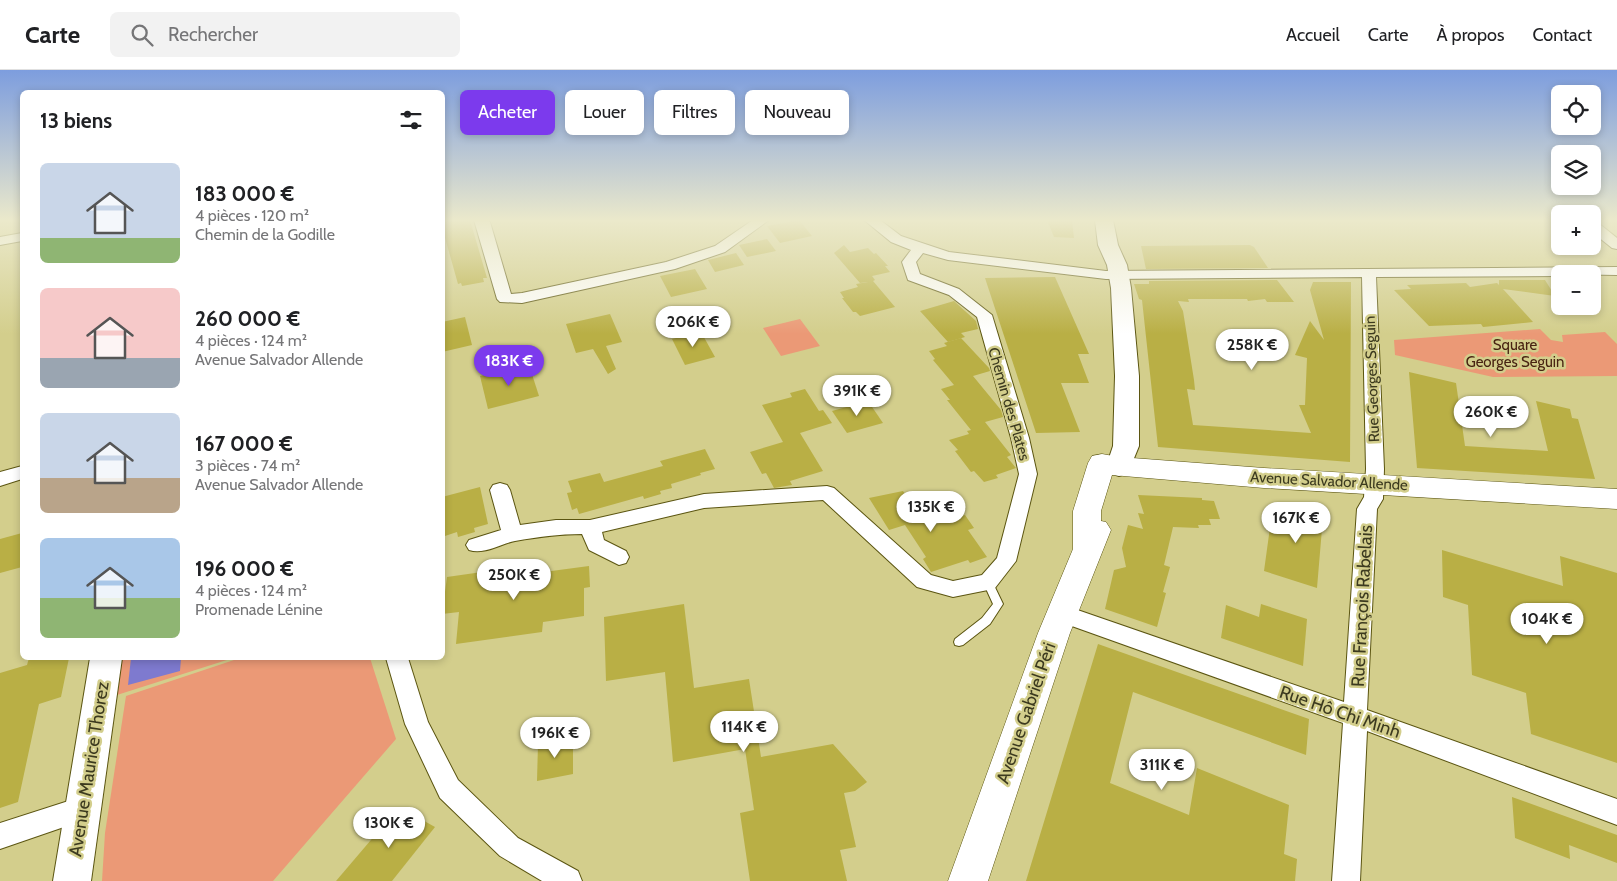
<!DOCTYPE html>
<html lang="fr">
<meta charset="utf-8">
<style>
body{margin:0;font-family:Cabin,sans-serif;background:#f2f2f2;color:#202124;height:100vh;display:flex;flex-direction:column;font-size:19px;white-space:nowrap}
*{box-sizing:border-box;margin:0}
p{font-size:16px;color:#757577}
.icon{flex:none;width:28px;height:28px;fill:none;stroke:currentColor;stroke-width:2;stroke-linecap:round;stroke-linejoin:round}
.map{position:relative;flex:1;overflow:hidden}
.sheet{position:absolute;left:20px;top:20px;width:425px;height:570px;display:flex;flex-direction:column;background:#fff;border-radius:8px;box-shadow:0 2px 8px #0003}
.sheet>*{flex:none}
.guide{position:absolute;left:460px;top:20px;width:475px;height:45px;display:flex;gap:10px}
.controls{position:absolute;left:1551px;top:15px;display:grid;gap:10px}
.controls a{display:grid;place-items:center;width:50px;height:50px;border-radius:8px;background:#fff;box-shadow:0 2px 8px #0003;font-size:25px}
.price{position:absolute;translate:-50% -42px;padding:0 11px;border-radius:18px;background:#fff;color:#222;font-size:16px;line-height:32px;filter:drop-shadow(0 1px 2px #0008)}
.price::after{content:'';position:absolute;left:50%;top:30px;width:15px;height:11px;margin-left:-8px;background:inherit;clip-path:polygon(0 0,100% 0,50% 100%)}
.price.selected{background:#7c3aed;color:#fff}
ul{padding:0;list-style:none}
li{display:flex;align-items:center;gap:15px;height:125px;padding:0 20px}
li span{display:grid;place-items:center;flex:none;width:140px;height:100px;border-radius:8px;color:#555}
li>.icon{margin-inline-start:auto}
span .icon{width:60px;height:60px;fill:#fffc;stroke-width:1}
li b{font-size:21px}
h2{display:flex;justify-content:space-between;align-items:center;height:60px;padding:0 20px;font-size:21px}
.tag{padding:0 18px;border-radius:8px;background:#fff;box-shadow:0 2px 8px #0003;font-size:18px;line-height:45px}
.tag.selected{background:#7c3aed;color:#fff}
header{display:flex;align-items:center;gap:30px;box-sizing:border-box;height:70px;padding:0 25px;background:#fff;border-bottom:1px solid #e0e0e0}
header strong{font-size:24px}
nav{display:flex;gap:28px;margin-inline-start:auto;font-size:18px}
.search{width:350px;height:45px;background:#f2f2f2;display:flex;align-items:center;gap:12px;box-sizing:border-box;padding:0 18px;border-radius:8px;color:#757577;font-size:19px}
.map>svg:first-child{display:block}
.green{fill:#eb9976}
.water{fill:#7e7acf}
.building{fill:#b9af45}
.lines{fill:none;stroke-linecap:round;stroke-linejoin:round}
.lane-casing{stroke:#5b5511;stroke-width:2}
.street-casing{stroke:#5b5511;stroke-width:2}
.secondary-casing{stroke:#5b5511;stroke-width:2}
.primary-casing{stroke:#5b5511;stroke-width:1}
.lane{fill:#fff;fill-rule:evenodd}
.street{fill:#fff;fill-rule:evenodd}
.secondary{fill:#fff;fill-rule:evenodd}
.primary{fill:#fff;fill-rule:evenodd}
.labels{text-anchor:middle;stroke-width:5;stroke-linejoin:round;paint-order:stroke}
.park-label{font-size:15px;fill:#482312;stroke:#d3ce8c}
.street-label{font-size:15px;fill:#3c3a1f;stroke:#d3ce8c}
.near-street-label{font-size:18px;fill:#3c3a1f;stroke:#d3ce8c}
</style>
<header>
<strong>Carte</strong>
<div class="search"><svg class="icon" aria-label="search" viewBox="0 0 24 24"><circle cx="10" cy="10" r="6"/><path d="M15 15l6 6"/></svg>Rechercher</div>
<nav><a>Accueil</a><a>Carte</a><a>À propos</a><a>Contact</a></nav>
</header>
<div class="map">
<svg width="1617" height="811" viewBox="0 0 1617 811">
<rect width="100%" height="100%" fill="#d3ce8c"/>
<!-- green -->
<g class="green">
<polygon points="800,249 820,276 781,286 763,258"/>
<polygon points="1540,259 1551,270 1563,272 1562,265 1605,262 1617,274 1617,306 1493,307 1395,285 1394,270"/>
<polygon points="122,588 233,588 117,625"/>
<polygon points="240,588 370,588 396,669 273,811 102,811 105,763 126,626"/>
</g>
<!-- water -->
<polygon class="water" points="131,588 181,588 180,601 128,615"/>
<!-- building -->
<g class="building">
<polygon points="454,150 470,150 487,208 483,208 484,212 462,216 461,213 458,214 442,157 442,155 446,154 445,152"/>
<polygon points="799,150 812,166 780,173 767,156"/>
<polygon points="1047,150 1072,150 1074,168 1054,167"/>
<polygon points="767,169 776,181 747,187 739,175"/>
<polygon points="844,175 850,182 868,178 874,184 876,183 888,196 885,196 890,202 872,206 875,210 873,211 895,237 860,246 856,242 853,242 842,228 844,228 840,222 858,217 856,214 868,212 860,213 834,183"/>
<polygon points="1250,175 1254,177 1268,198 1146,199 1141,176"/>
<polygon points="736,183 744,195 715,202 708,190"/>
<polygon points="695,199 707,219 671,227 660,206"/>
<polygon points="1055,207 1089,284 1078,284 1089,313 1061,313 1080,362 1036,363 985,208"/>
<polygon points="1277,210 1294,232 1267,232 1265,229 1248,231 1247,229 1188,229 1189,232 1178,231 1183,241 1194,310 1195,320 1187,319 1193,355 1311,363 1299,335 1305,335 1307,288 1295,285 1310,251 1324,270 1310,220 1313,212 1351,212 1350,392 1158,377 1142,230 1139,229 1134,214 1149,214 1149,211"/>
<polygon points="1499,210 1545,210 1555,226 1503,219 1533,252 1483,257 1481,254 1429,256 1394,220 1411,219 1407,215 1466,213 1470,217 1497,213 1499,215"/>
<polygon points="954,231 976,251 978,259 961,263 965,267 948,272 920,241"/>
<polygon points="610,244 622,272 606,276 616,299 608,304 593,279 576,283 566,254"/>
<polygon points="465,247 472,275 442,282 442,252"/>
<polygon points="701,262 715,287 685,295 672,269"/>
<polygon points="961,268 989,298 990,301 973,306 1001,340 1003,347 985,352 1011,385 1007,387 1016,398 996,405 998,408 984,412 974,401 971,402 955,381 958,380 949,370 969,364 967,361 971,360 947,330 950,330 941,319 954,315 933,290 935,289 929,281 947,276 944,273"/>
<polygon points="529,295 539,326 488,339 480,306"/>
<polygon points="1409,302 1456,313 1465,376 1548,381 1536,331 1570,339 1572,348 1578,349 1595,409 1417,398"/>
<polygon points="805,319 819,341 823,340 832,353 800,363 823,401 790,411 792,415 774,418 766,403 762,404 750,382 783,372 762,335 792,327 790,323"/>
<polygon points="868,331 883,353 847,363 832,341"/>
<polygon points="705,379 715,399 700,403 701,405 671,414 672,418 660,421 661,424 644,429 643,426 579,444 577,438 572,440 567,423 572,422 568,411 600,403 604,412 663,396 660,391"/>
<polygon points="480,417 488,454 474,458 475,462 458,467 457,462 445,466 442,450 442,427"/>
<polygon points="903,421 927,457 965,445 974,458 968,460 987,487 970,493 968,490 931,502 923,489 926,487 905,455 889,460 869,428"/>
<polygon points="1138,425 1202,428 1202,430 1214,431 1220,449 1209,449 1211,455 1198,455 1199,458 1173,457 1164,495 1170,497 1163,522 1166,523 1157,557 1105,539 1114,500 1126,497 1122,478 1128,455 1143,459 1138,443 1144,444"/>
<polygon points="1286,434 1302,438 1302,434 1324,435 1317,518 1264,501 1272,443 1284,447"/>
<polygon points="22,463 22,497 0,503 0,469"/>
<polygon points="1442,480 1563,516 1560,486 1617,503 1617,693 1531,664 1526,623 1472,605 1468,535 1443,527"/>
<polygon points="545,493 544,502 589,496 590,517 584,518 584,546 543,552 542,562 456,574 459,542 442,544 447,507"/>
<polygon points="684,534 694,618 749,609 761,687 833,674 867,712 855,721 844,723 856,777 840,780 847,811 750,811 740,743 754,740 745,679 673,692 665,602 606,611 604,547"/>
<polygon points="1261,534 1307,549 1303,596 1221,568 1226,535 1259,547"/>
<polygon points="1098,574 1309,649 1306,685 1133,622 1110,713 1189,745 1197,698 1289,735 1284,784 1297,789 1295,811 1026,811"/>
<polygon points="29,588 69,588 61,627 39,634 18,732 0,738 0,603 27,595"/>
<polygon points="573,668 573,704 537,711 538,674"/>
<polygon points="1512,727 1617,765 1617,793 1569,775 1570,789 1515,768"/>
<polygon points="399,737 435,757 392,811 336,811"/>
</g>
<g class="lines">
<!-- lane casing -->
<g class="lane-casing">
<polygon id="lane" points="988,508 991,509 1003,534 990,554 963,575 959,576 955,575 954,572 955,569 982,548 993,534 983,512 985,509"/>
</g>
<!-- street casing -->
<g class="street-casing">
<g id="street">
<polygon points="474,150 488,150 490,152 511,224 522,223 666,192 715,176 753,150 769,150 725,182 675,199 522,233 500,232 497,229"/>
<path d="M864 150H880L901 166 949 182 1106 201 1617 197V205L1560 204V206L1376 207 1384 399 1383 429 1377 439 1367 640 1617 729V755L1367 661 1360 811H1332L1343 653 1055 550 1052 544 1055 538 1063 535 1344 632 1357 439 1364 427 1366 399 1362 207 1106 209 948 190 923 183 916 192 920 204 959 219 992 245 1029 368 1037 404 1016 491 995 518 988 520 953 527 924 519 917 517 823 430 704 438 602 462 604 470 626 481 629 487 626 493 619 495 589 480 582 464C559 464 538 467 515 471 500 474 484 485 469 480L466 475 469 470 501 460 490 420 493 415 500 413 507 415 510 420 520 455 556 450H590L704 424 827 416 834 418 931 505 953 511 982 505 997 488 1019 404 1011 368 977 247 949 225 908 210 902 192 911 180 891 172Z"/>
<polygon points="1592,151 1597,152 1617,168 1617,179 1612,178 1592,162"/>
<polygon points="22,163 22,171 0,175 0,167"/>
<polygon points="22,396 22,409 0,416 0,402"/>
<polygon points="386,588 408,588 428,652 458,710 518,768 578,801 582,811 542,811 500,786 440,728 405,654"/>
<polygon points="84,726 93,729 97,738 93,747 0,779 0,753"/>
</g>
</g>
<!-- secondary casing -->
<g class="secondary-casing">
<g id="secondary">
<polygon points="1095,150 1113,150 1118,175 1127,195 1131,218 1139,306 1139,376 1128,403 1119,406 1110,403 1106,397 1113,376 1115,306 1111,218 1107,195 1098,175"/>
<polygon points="90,588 122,588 91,811 53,811"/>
</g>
</g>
<!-- primary casing -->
<g class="primary-casing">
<polygon id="primary" points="1102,384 1119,387 1264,398 1617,419 1617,439 1264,418 1112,405 1101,441 1101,451 1106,452 1111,460 1070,563 988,811 948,811 1038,563 1073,479 1073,441 1088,393 1092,386"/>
</g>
<!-- lane -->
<use href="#lane" class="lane"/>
<!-- street -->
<use href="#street" class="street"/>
<!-- secondary -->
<use href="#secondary" class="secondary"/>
<!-- primary -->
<use href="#primary" class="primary"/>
</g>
<!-- sky -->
<linearGradient id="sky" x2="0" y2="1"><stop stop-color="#7d9dde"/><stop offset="0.57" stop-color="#ebe9cb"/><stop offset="1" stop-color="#ebe9cb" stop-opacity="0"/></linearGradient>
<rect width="1617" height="264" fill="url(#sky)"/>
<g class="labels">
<!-- park labels -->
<g class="park-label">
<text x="1515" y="280">Square<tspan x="1515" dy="17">Georges Seguin</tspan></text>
</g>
<!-- street labels -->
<g class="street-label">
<text transform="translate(1372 309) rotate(-92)" y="5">Rue Georges Seguin</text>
<text transform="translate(1009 334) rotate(74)" y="5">Chemin des Plates</text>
<text transform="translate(1329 411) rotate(3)" y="5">Avenue Salvador Allende</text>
</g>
<!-- near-street labels -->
<g class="near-street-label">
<text transform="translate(1362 536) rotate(-87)" y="6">Rue François Rabelais</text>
<text transform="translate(1340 642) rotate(19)" y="6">Rue Hô Chi Minh</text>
<text transform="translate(1026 643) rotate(-71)" y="6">Avenue Gabriel Péri</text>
<text transform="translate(89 699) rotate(-81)" y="6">Avenue Maurice Thorez</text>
</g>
</g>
</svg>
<div class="controls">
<a><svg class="icon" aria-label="locate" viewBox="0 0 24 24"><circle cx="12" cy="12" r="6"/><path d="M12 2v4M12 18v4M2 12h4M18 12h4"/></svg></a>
<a><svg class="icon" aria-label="layers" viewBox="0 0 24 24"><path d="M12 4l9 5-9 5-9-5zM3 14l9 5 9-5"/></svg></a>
<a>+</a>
<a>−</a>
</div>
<b class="price" style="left:693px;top:278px">206K €</b>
<b class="price" style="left:1252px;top:301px">258K €</b>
<b class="price selected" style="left:509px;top:317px">183K €</b>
<b class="price" style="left:857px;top:347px">391K €</b>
<b class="price" style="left:1491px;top:368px">260K €</b>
<b class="price" style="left:931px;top:463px">135K €</b>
<b class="price" style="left:1296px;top:474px">167K €</b>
<b class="price" style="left:514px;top:531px">250K €</b>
<b class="price" style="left:1547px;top:575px">104K €</b>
<b class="price" style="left:744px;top:683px">114K €</b>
<b class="price" style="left:555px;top:689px">196K €</b>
<b class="price" style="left:1162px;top:721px">311K €</b>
<b class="price" style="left:389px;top:779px">130K €</b>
<div class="guide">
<a class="tag selected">Acheter</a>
<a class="tag">Louer</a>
<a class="tag">Filtres</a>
<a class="tag">Nouveau</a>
</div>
<section class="sheet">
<h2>13 biens<svg class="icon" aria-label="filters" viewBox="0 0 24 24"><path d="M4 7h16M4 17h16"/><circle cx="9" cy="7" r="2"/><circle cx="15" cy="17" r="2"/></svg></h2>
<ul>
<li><span style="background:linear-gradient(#c9d6e8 75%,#8fb573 0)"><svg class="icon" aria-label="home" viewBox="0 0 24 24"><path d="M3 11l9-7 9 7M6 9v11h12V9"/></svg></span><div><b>183 000 €</b><p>4 pièces · 120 m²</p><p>Chemin de la Godille</p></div></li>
<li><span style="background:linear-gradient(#f6c9c9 70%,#9aa5b1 0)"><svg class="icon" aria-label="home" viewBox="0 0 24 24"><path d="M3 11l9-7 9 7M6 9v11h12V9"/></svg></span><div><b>260 000 €</b><p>4 pièces · 124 m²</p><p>Avenue Salvador Allende</p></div></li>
<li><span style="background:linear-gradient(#c9d6e8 65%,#b9a48a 0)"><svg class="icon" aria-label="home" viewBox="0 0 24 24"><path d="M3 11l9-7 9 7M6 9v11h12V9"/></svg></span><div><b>167 000 €</b><p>3 pièces · 74 m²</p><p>Avenue Salvador Allende</p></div></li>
<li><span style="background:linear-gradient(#a9c7e8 60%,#8fb573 0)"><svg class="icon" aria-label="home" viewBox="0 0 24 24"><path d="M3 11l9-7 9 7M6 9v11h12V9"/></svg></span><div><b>196 000 €</b><p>4 pièces · 124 m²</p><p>Promenade Lénine</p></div></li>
</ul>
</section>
</div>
